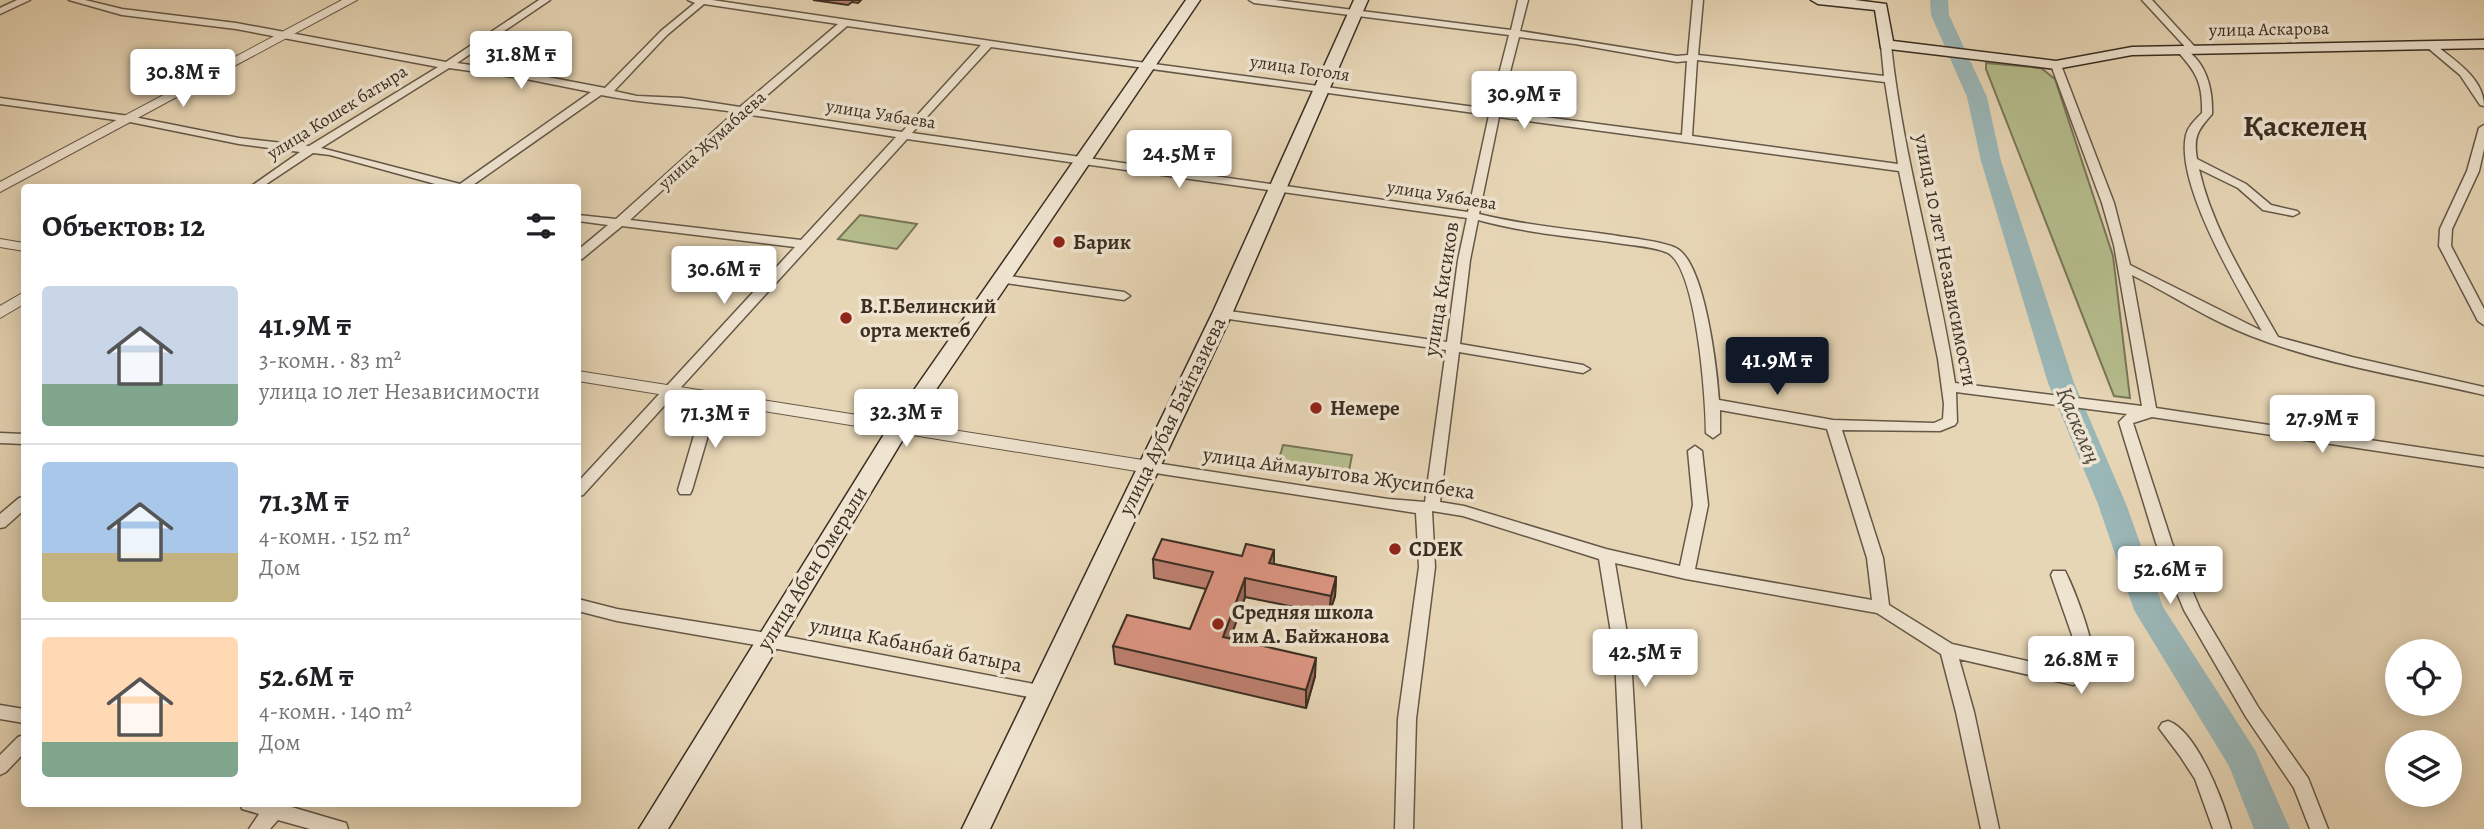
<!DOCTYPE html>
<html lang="ru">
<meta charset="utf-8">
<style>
body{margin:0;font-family:Alegreya,serif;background:#f6f6f6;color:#202124;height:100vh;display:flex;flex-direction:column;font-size:26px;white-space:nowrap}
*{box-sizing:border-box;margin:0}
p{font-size:23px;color:#757577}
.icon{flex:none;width:38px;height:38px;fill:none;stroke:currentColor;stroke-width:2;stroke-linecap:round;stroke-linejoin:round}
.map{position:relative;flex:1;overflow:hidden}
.drawer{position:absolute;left:21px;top:184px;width:560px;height:623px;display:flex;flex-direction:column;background:#fff;border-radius:7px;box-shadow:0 4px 18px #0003}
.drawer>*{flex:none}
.buttons{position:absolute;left:2385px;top:639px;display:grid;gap:14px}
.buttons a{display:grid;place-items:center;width:77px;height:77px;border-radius:50%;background:#fff;box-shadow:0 4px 18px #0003;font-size:35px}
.price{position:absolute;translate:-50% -60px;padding:0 16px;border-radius:7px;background:#fff;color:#222;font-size:23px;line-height:46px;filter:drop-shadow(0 2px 4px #0008)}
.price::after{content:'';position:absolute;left:50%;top:42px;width:21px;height:16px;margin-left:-10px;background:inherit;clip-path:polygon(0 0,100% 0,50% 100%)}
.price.on{background:#111827;color:#fff}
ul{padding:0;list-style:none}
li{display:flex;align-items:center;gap:21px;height:175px;padding:0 21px}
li+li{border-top:2px solid #e0e0e0}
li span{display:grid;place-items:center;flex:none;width:196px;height:140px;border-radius:7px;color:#555}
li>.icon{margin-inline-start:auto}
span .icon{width:84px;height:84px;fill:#fffc;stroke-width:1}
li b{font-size:30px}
h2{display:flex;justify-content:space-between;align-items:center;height:84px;padding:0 21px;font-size:30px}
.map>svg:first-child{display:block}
.green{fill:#b6be8e;stroke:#787658;stroke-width:2}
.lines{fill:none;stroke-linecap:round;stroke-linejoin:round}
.river{fill:#9ab7b8;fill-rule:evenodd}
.minor-casing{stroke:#655847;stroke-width:3}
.tertiary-casing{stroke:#655847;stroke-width:2}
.secondary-casing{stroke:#3a2e22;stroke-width:3}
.minor{fill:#efe4d0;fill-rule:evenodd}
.tertiary{fill:#efe4d0;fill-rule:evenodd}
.secondary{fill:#efe4d0;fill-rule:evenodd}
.wall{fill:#bd8070;stroke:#3a2e22;stroke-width:2}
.shaded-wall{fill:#9a685b;stroke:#3a2e22;stroke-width:2}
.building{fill:#dc9582;stroke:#3a2e22;stroke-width:2}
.poi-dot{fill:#8f2418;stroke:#efe4d0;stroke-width:2.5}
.labels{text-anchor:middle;stroke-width:7;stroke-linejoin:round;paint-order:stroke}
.far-street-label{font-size:18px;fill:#3a2e22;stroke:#efe4d0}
.poi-label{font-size:21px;font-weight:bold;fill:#3a2e22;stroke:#efe4d0;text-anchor:start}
.street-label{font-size:21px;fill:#3a2e22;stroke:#efe4d0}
.water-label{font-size:23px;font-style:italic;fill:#4d4940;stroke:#efe4d0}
.far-town-label{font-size:30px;font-weight:bold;fill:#3a2e22;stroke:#efe4d0}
</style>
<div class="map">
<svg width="2484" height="829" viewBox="0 0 2484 829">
<rect width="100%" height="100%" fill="#e7d6b6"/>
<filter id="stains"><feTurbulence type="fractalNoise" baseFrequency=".00286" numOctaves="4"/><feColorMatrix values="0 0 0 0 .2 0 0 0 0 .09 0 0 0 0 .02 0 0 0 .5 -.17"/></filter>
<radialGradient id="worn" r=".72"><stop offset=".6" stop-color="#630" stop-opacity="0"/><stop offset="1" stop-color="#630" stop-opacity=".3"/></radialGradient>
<!-- green -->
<g class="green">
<polygon points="1986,63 2041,68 2055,79 2113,256 2130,398 2114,396 1986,69"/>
<polygon points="860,215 917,224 897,249 838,239"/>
<polygon points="1283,445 1352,455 1347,481 1276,470"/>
</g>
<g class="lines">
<!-- river -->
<polygon class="river" points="1930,0 1948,0 1949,15 1987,97 2001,161 2074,383 2126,504 2163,607 2255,750 2290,829 2254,829 2229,766 2134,610 2098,504 2048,383 1981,161 1967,97 1931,15"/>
<!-- minor casing -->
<g class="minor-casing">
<g id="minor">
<polygon points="17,0 30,0 0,14 0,8"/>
<path d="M69 0H85L122 9 236 23 446 62 539 0H550L457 63 521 72 605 88 661 31 695 3 688 0H712L1079 54 1490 109 1509 35 1254 3 1249 0H1275L1511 30 1518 0H1528L1520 31 1677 56 1688 55 1693 0H1703L1698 55 1884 76 1881 45 1886 42 1891 45C1903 160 1938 270 1955 383L2142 406 2114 245 2102 203 2051 65 2056 62 2061 65 2114 203 2130 265 2262 331C2237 287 2175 184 2186 135 2188 126 2196 119 2202 113 2203 83 2196 71 2176 50L2181 47C2206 59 2213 89 2212 114 2198 130 2193 136 2197 159L2246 184 2271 205 2297 211 2299 213 2293 216 2263 210 2238 188 2199 169C2212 228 2248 284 2278 337L2352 357 2484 387V395C2407 377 2325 365 2251 336 2209 320 2172 295 2132 275L2156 408 2484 457V467L2152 417 2133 423 2172 543 2200 609 2258 707 2308 778 2328 829H2310L2294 788 2246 717 2184 610 2156 543 2119 422 2127 414 1956 392 1957 422 1955 425 1940 431 1842 430 1883 558 1889 605 1952 644 2071 671 2077 666 2072 635 2051 575 2053 571H2065C2074 588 2098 650 2093 667 2091 677 2082 682 2073 685L1959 659 1974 712 1999 829H1981L1956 712 1941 654 1877 613 1686 579 1615 563 1631 657 1641 829H1623L1615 657 1599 559 1463 516 1432 511 1435 567 1416 719 1413 829H1395L1398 719 1419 567 1416 513 1149 472 1142 467 1149 462 1388 499 1425 502 1446 350 1222 318 1216 314 1222 310 1447 342 1458 260 1467 218 907 139 583 495 578 496V482L795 247 622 226 582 259 578 260V250L608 225 578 221V215L616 219 735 112C690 105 645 104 601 95L470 187H446L330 155 313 153 262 187H250L300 152 239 144 130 122 0 104V98L129 116 239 138 309 146 438 67 236 29 122 15ZM704 4 838 24 740 107 682 98 637 96 614 91 667 35ZM847 26 981 45 902 132 751 109ZM1519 37 1575 44 1677 62 1687 61 1682 135 1500 111ZM991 47 1489 115 1468 212 912 133ZM1697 60 1885 82 1898 164 1692 136ZM449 68 521 78 591 92 460 184 321 148ZM745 114 896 137 801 240 630 220ZM1499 117 1899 171 1938 359 1944 404 1943 419 1934 423 1833 420 1719 400C1717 370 1705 262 1676 248 1662 241 1628 238 1612 235 1568 229 1523 225 1479 214ZM1478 220C1521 232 1566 236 1610 242 1626 245 1654 246 1668 253 1697 269 1706 401 1706 433L1713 438 1720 433V410L1827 429 1867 558 1872 600 1695 569 1708 505 1702 451 1695 446 1688 451 1693 505 1680 566 1606 549 1464 506 1440 502 1459 352 1583 373 1590 369 1583 365 1460 344 1470 260Z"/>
<polygon points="2142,0 2152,0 2195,47 2195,51 2189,51"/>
<path d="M2428 44H2434C2454 60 2484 78 2484 106L2480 105 2460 75 2428 48Z"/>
<polygon points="2484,125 2484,149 2479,171 2452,229 2451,246 2484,309 2484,325 2478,321 2439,246 2440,229 2467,171 2479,128"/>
<polygon points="1002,275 1124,292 1130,296 1124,300 998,282 996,279"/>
<polygon points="718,395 725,399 711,425 692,490 690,494 680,494 678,490 697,425 713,396"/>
<polygon points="0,433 24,434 24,444 0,443"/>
<polygon points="24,497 24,510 5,527 0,528 0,514 19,498"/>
<polygon points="578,599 617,609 767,633 1039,685 1045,687 1048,692 1045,697 1039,699 767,647 617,621 578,611"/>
<polygon points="0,705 24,709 24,723 0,719"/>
<path d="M2168 721C2197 731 2223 801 2231 829H2213L2195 779 2180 756 2159 728 2162 723Z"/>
<polygon points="24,735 24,753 6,772 0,775 0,755 18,737"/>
<polygon points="240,803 289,803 288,806 346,823 348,829 310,829 278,820 270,829 249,829 259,814 242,809"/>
</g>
</g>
<!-- tertiary casing -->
<g class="tertiary-casing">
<g id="tertiary">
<polygon points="342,0 357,0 0,192 0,182"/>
<polygon points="0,239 24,243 24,251 0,247"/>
<polygon points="24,292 24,304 0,318 0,306"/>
<polygon points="578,371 1149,461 1155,463 1158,467 1155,471 1149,473 578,381"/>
</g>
</g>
<!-- secondary casing -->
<g class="secondary-casing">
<g id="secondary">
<polygon points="1186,0 1200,0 908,431 668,829 639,829 891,423"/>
<polygon points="1354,0 1368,0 1232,314 990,829 962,829 1212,314"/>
<polygon points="1811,0 1855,0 1886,4 1893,41 2056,61 2132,47 2484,40 2484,48 2132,55 2056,69 1881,48 1875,10 1818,4"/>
</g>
</g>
<!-- minor -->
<use href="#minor" class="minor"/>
<!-- tertiary -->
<use href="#tertiary" class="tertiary"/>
<!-- secondary -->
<use href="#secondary" class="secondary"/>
</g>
<!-- wall -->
<g class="wall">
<polygon points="813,0 861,0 858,3 852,2 848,5"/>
<polygon points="1242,556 1274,564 1336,577 1335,596 1329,614 1245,597 1230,639 1315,676 1306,708 1115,664 1113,646 1190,629 1206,589 1154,578 1153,559"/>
</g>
<!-- shaded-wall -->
<g class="shaded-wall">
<polygon points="1274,550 1274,568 1269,563"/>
<polygon points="1336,577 1335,596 1329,614 1331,596"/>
<polygon points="1245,578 1245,597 1224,656 1223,637"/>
<polygon points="1316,658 1315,676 1306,708 1306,690"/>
</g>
<!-- building -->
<polygon class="building" points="1162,539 1242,556 1246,544 1274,550 1269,563 1336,577 1331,596 1245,578 1223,637 1316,658 1306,690 1113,646 1127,615 1190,629 1213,572 1153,559"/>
<!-- markers -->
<g class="poi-dot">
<circle cx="1059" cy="242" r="7"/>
<circle cx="846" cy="318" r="7"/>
<circle cx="1316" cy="408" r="7"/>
<circle cx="1395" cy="549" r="7"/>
<circle cx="1218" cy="624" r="7"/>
</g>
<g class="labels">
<!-- far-street labels -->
<g class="far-street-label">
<text transform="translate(2269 29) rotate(-1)" y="6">улица Аскарова</text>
<text transform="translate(1300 68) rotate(8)" y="6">улица Гоголя</text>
<text transform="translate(337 112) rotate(-32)" y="6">улица Кошек батыра</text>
<text transform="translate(881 114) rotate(9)" y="6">улица Уябаева</text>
<text transform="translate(712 140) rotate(-42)" y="6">улица Жумабаева</text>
<text transform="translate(1442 195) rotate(9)" y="6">улица Уябаева</text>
</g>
<!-- poi labels -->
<g class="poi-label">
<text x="1073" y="249">Барик</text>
<text x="860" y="313">В.Г.Белинский<tspan x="860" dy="24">орта мектеб</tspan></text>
<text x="1330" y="415">Немере</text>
<text x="1409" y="556">CDEK</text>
<text x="1232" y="619">Средняя школа<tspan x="1232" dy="24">им А. Байжанова</tspan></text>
</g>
<!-- street labels -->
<g class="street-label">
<text transform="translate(1946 260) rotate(79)" y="7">улица 10 лет Независимости</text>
<text transform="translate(1441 289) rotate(-81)" y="7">улица Кисиков</text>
<text transform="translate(1172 416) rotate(-64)" y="7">улица Аубая Байгазиева</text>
<text transform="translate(1339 473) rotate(8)" y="7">улица Аймауытова Жусипбека</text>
<text transform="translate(812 568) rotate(-58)" y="7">улица Абен Омерали</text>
<text transform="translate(916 645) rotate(11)" y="7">улица Кабанбай батыра</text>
</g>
<!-- water labels -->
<g class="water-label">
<text transform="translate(2079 425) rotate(67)" y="8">Қаскелең</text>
</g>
<!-- far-town labels -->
<g class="far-town-label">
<text x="2305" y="136">Қаскелең</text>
</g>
</g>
<rect width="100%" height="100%" filter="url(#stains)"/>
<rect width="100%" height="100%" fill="url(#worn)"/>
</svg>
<div class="buttons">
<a><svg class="icon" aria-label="locate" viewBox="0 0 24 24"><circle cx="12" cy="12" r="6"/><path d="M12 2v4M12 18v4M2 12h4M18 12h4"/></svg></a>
<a><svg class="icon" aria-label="layers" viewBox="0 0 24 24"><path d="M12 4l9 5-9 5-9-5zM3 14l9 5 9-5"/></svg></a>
</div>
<b class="price" style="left:521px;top:91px">31.8M ₸</b>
<b class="price" style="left:183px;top:109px">30.8M ₸</b>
<b class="price" style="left:1524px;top:131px">30.9M ₸</b>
<b class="price" style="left:1179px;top:190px">24.5M ₸</b>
<b class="price" style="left:724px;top:306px">30.6M ₸</b>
<b class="price on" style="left:1777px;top:397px">41.9M ₸</b>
<b class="price" style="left:906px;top:449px">32.3M ₸</b>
<b class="price" style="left:715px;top:450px">71.3M ₸</b>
<b class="price" style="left:2322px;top:455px">27.9M ₸</b>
<b class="price" style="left:2170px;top:606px">52.6M ₸</b>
<b class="price" style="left:1645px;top:689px">42.5M ₸</b>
<b class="price" style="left:2081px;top:696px">26.8M ₸</b>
<section class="drawer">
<h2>Объектов: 12<svg class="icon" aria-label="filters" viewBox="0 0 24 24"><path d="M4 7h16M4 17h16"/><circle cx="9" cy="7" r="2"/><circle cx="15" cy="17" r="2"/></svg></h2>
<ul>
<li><span style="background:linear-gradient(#c9d6e8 70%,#7fa58c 0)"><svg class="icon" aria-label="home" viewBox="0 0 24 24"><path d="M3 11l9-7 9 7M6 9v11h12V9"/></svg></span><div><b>41.9M ₸</b><p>3-комн. · 83 m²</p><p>улица 10 лет Независимости</p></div></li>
<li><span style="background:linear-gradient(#a9c7e8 65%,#c2b280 0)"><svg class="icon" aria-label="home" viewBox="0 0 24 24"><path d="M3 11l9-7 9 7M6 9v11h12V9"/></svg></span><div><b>71.3M ₸</b><p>4-комн. · 152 m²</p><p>Дом</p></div></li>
<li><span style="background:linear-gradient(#ffd9b3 75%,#7fa58c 0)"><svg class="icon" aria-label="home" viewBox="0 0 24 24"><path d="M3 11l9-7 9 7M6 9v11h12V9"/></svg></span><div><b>52.6M ₸</b><p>4-комн. · 140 m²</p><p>Дом</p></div></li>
</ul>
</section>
</div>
